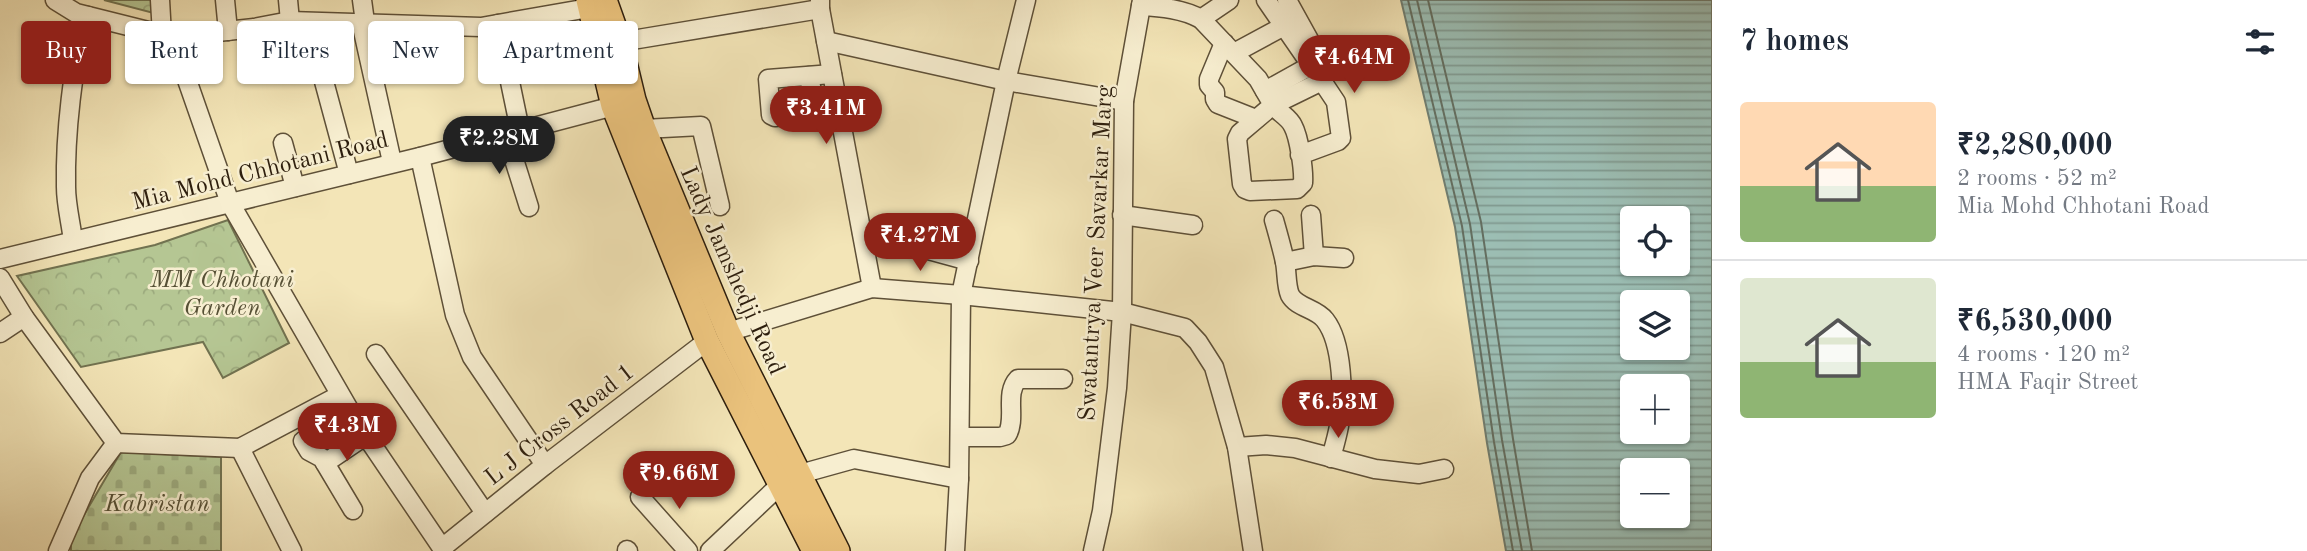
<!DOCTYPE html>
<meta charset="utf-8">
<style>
body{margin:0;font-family:"Old Standard TT",serif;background:#f2f2f3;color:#1f2937;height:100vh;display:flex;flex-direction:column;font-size:26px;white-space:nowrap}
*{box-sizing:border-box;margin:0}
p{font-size:23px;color:#747a83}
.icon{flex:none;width:38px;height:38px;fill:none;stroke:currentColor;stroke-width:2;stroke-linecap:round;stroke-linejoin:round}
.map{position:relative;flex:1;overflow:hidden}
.side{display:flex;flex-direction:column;background:#fff;width:595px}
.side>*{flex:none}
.guide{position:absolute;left:21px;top:21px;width:665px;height:63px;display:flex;gap:14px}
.controls{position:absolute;left:1620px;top:206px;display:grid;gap:14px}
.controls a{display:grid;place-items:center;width:70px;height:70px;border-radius:7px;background:#fff;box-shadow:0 2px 5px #0004;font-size:35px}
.price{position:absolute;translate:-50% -60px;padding:0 16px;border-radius:24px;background:#8f2418;color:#fff;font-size:23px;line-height:46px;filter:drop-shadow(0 2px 4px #0008)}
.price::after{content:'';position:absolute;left:50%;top:42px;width:21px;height:16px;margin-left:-10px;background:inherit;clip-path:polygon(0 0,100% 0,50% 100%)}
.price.on{background:#222;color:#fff}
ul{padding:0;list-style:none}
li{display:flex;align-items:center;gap:21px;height:175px;padding:0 28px}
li+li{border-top:2px solid #e0e1e3}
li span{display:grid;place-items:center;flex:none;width:196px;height:140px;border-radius:7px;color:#555}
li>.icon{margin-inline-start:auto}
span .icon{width:84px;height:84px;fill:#fffc;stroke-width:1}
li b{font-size:30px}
h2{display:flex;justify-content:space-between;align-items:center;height:84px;padding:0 28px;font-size:30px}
.tag{padding:0 24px;border-radius:7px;background:#fff;box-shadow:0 2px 5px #0004;font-size:24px;line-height:63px}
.tag.on{background:#8f2418;color:#fff}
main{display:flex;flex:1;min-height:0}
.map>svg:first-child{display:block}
.cemetery{fill:url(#cemetery-stones);stroke:#717250;stroke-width:2}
.park{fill:url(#park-crowns);stroke:#717250;stroke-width:2}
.water{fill:url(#water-rules);stroke:#707e71;stroke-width:2;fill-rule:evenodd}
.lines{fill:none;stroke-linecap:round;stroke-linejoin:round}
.shore{stroke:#646e60;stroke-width:2}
.minor-casing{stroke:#5e5038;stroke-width:21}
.major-casing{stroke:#2d1e0d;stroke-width:26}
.minor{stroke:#f7eed0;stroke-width:18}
.major{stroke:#eac27c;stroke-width:23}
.labels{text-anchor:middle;stroke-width:5;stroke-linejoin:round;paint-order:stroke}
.street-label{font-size:24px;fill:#2d1e0d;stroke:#f7eed0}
.park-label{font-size:24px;font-style:italic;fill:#565035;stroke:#f7eed0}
</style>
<main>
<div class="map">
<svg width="1712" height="551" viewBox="0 0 1712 551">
<defs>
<pattern id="cemetery-stones" width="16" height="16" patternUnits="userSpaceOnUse" patternTransform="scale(1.75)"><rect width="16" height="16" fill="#b5c693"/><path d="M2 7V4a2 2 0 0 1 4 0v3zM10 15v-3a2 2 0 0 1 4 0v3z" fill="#9caa7e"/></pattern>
<pattern id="park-crowns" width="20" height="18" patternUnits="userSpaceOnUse" patternTransform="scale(1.75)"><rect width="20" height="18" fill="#b5c693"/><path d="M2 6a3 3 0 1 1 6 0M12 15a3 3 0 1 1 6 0" fill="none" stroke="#9caa7e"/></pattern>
<pattern id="water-rules" width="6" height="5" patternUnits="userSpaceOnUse" patternTransform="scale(1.75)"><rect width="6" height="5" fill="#9cbeb4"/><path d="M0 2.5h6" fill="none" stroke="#809a91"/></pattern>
</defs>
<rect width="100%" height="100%" fill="#f3e5b7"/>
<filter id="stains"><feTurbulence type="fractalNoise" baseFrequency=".00286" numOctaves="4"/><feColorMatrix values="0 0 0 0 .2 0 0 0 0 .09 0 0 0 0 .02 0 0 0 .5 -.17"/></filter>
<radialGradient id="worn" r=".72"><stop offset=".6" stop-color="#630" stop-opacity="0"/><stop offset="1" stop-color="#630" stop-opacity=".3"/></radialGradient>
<!-- cemetery -->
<polygon class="cemetery" points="121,452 221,457 221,551 71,551 71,537"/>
<!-- park -->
<g class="park">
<polygon points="104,0 159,0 161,15"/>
<polygon points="228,220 289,343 223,378 203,342 81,367 17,276 155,245"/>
</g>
<!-- water -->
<path class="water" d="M1401 0H1712V551H1506L1487 443 1455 227ZM1633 219H1678V264H1633ZM1633 303H1678V348H1633ZM1633 387H1678V432H1633ZM1633 471H1678V516H1633Z"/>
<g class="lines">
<!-- shore -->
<g class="shore">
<polyline points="1408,0 1462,226 1494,442 1513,551"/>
<polyline points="1417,0 1470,224 1502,440 1522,551"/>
<polyline points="1428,0 1481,222 1513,439 1532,551"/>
</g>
<!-- minor casing -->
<g class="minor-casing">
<g id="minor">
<polyline points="55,0 76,13 172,37 254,28 290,21 481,27 589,8"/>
<polyline points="160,0 162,35"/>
<polyline points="225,0 228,31"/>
<polyline points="288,0 290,21"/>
<polyline points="362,0 365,22"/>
<polyline points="820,0 820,9 872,288"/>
<polyline points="1266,0 1322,81"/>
<polyline points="1287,0 1312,45"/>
<path d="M1141 6C1161 7 1183 9 1201 19L1258 79 1273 105C1279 113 1289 117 1293 126 1299 137 1304 170 1303 183L1297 189 1250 191 1245 189 1242 184 1237 139 1240 133 1273 105 1322 81 1336 102 1341 138 1338 141 1300 155"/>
<polyline points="1201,19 1229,0"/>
<polyline points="361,22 392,162"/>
<polyline points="498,24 520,130"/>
<polyline points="172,37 230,203 354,418 444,551"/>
<polyline points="312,37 349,174"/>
<polyline points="826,41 1006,81 1124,101"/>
<polyline points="620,42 820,9"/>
<polyline points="1224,43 1209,79 1209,85 1215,92 1215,99 1218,104 1256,119"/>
<polyline points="1234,53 1284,26"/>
<polyline points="832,74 768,79 771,115 775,117 839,111"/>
<polyline points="809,76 816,113"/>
<polyline points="1265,91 1312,65"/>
<polyline points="644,129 701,126 720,206"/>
<polyline points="506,134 529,207"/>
<polyline points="283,143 295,187"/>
<polyline points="420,157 455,315 472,357 545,465"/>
<polyline points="1122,215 1193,225"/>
<polyline points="1311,215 1314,256"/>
<path d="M1274 220C1278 234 1282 248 1285 262 1287 272 1286 286 1290 295 1297 308 1316 308 1325 320 1343 343 1344 398 1339 426 1337 437 1334 447 1331 458"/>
<polyline points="862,232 969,261"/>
<path d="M73 241C71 223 66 205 66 187 65 139 72 60 88 16"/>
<polyline points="0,259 420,157 625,103"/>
<polyline points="1285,262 1314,256 1344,258"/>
<polyline points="0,278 24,317 116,443 240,448 340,395"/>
<polyline points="728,332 872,288 961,295 1122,312 1185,328 1198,342 1214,367 1237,447 1253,551"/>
<polyline points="0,333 24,317"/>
<polyline points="376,354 485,513"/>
<path d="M960 437H1000L1007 435C1017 418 1004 394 1018 379H1063"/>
<polyline points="303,441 309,451 322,458 353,510"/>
<polyline points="1237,447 1266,445 1295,448 1375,469 1419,474 1444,469"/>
<polyline points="240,448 292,551"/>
<polyline points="325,463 365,436"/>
<polyline points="800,474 854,459 959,479"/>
<polyline points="640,497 688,551"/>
<polyline points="442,548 545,465 707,341"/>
<polyline points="627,550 628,551"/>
<polyline points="58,551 90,478 116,443"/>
<polyline points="710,551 780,485"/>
<polyline points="955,551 959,479 961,295 1006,81 1026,0"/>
<polyline points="1093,551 1102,511 1117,388 1122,312 1124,101 1142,0"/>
</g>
</g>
<!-- major casing -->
<g class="major-casing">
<g id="major">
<polyline points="588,0 613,106 707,341 814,551"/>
<polyline points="605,0 620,42 634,100 644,129 728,332 838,551"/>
</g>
</g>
<!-- minor -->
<use href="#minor" class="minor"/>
<!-- major -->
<use href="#major" class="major"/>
</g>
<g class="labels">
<!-- street labels -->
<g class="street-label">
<text transform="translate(260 170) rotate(-14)" y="8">Mia Mohd Chhotani Road</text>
<text transform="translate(1095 253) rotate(-87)" y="8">Swatantrya Veer Savarkar Marg</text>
<text transform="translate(733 270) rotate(66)" y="8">Lady Jamshedji Road</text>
<text transform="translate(559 424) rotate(-38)" y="8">L J Cross Road 1</text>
</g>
<!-- park labels -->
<g class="park-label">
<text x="222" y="287">MM Chhotani<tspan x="222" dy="28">Garden</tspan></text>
<text x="157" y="511">Kabristan</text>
</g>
</g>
<rect width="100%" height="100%" filter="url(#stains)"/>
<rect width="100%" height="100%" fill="url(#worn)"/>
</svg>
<div class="controls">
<a><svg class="icon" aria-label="locate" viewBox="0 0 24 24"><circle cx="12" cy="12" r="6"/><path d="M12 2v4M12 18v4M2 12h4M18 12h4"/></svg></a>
<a><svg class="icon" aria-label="layers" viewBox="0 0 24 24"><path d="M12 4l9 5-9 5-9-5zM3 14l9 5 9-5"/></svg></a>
<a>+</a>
<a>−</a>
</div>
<b class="price" style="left:1354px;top:95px">₹4.64M</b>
<b class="price" style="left:826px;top:146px">₹3.41M</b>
<b class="price on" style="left:499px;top:176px">₹2.28M</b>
<b class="price" style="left:920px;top:273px">₹4.27M</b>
<b class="price" style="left:1338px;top:440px">₹6.53M</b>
<b class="price" style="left:347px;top:463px">₹4.3M</b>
<b class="price" style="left:679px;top:511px">₹9.66M</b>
<div class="guide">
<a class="tag on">Buy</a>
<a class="tag">Rent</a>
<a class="tag">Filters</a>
<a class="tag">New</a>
<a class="tag">Apartment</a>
</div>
</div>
<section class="side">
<h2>7 homes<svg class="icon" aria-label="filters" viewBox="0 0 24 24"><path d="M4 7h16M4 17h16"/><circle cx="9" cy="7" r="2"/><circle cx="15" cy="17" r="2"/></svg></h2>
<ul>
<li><span style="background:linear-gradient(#ffd9b3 60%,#8fb573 0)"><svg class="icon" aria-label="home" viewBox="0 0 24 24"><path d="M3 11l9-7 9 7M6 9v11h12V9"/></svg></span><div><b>₹2,280,000</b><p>2 rooms · 52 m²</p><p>Mia Mohd Chhotani Road</p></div></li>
<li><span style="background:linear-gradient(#dfe7d0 60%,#8fb573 0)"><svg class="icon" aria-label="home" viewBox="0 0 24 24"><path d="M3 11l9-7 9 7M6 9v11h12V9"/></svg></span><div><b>₹6,530,000</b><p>4 rooms · 120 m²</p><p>HMA Faqir Street</p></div></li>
</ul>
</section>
</main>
